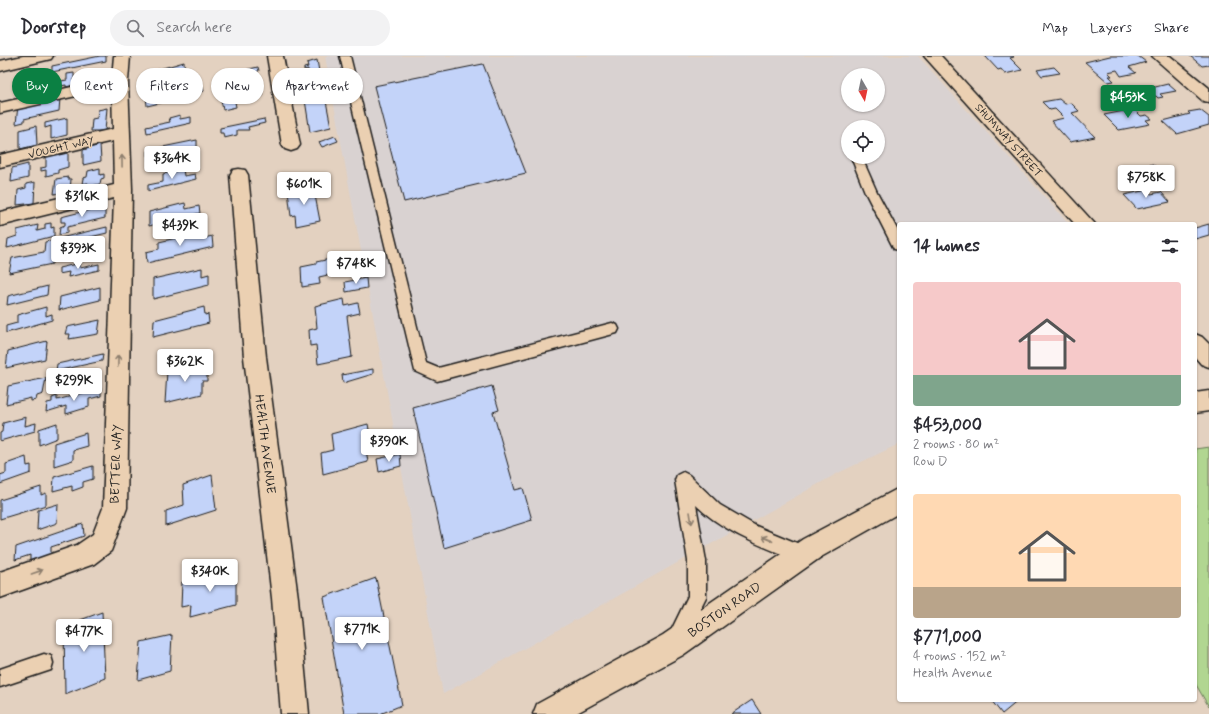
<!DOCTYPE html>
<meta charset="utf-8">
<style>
body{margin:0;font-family:Mynerve,sans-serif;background:#f2f2f3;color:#2b2b33;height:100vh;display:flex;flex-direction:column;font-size:15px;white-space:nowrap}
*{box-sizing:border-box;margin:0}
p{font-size:13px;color:#7c7c81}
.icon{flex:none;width:22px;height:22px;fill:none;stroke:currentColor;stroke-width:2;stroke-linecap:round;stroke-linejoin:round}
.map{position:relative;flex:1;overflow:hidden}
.side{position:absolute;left:897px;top:166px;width:300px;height:480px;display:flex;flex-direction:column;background:#fff;border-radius:4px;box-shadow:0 1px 3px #0004}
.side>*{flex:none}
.top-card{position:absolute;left:12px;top:12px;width:380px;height:36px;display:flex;gap:8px}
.needle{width:26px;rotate:171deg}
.tools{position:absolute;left:841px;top:12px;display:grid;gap:8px}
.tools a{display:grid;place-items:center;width:44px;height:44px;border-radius:50%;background:#fff;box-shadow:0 1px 3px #0004;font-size:20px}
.price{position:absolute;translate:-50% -34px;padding:0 9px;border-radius:4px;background:#fff;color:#222;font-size:13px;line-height:26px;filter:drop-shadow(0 1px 2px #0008)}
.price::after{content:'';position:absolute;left:50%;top:24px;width:12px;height:9px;margin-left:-6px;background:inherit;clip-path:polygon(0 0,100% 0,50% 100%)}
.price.active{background:#0b8043;color:#fff}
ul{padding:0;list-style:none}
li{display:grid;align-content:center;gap:8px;height:212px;padding:0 16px}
li span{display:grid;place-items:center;height:124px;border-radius:4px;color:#555}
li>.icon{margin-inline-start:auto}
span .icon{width:72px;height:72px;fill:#fffc;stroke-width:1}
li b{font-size:17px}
h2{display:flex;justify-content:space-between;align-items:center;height:48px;padding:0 16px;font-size:17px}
.tag{padding:0 14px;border-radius:18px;background:#fff;box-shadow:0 1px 3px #0004;font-size:14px;line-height:36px}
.tag.active{background:#0b8043;color:#fff}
header{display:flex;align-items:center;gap:24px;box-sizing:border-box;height:56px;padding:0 20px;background:#fff;border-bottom:1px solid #e1e1e2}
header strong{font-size:19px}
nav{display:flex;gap:22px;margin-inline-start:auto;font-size:14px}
.search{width:280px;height:36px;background:#f2f2f3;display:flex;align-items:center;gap:10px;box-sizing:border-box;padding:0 14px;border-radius:22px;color:#7c7c81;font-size:15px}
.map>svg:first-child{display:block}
.built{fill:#d9d2d1;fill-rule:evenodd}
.green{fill:#b1d691;stroke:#667956}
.building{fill:#c3d3f9;stroke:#1c1c1c}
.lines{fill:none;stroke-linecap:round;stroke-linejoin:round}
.service-casing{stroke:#1c1c1c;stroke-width:3}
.minor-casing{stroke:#1c1c1c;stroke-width:3}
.primary-casing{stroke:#1c1c1c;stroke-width:3}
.service{fill:#ebd0b2;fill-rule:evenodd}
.minor{fill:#ebd0b2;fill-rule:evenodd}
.primary{fill:#ebd0b2;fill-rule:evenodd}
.oneway{stroke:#8e7f6e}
.labels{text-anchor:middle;stroke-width:3;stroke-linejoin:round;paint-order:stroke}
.far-street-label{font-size:11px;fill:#1c1c1c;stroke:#ebd0b2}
.street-label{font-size:13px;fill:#1c1c1c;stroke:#ebd0b2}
</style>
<header>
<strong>Doorstep</strong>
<div class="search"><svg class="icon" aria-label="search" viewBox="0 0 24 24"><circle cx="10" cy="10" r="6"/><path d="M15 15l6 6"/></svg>Search here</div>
<nav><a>Map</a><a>Layers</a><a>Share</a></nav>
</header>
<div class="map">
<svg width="1209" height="658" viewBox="0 0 1209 658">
<rect width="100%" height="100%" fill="#e3d1c0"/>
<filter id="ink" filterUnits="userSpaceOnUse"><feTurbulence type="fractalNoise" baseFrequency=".025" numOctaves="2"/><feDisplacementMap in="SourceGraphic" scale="8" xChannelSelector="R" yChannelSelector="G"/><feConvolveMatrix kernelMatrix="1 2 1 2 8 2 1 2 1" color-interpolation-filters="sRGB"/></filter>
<g filter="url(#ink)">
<!-- built -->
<path class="built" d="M325 0H918L1069 168H899V388L838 417 443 638ZM848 19H878V49H848ZM848 71H878V101H848Z"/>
<!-- green -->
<polygon class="green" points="1209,391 1209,651 1195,627 1195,393"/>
<!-- building -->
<g class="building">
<polygon points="100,0 106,0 106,5 52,16 52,10"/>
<polygon points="985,0 1013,0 1014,1 1010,2 1022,14 1005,18 1001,13 998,14"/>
<polygon points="1110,0 1138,0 1146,6 1129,11 1136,17 1121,20 1117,14 1108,16 1112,20 1109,20 1114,25 1108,26 1085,6"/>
<polygon points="1190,0 1209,0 1209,9 1202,10"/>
<polygon points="317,4 321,27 310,30 310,27 302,29 300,19 308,17 308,13 304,14 304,12 308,11 307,7"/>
<polygon points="184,6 185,17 146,26 145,20 156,17 156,14"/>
<polygon points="483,8 526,117 404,146 374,30"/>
<polygon points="258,11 259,15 256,16 257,22 224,30 222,19"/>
<polygon points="1054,11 1060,17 1042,20 1037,14"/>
<polygon points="39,15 38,34 28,36 30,17"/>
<polygon points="74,17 74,29 66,31 66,29 61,30 61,25 67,24 67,18"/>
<polygon points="256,25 257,30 240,34 239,28"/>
<polygon points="1168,28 1176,35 1160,38 1163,41 1158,42 1156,40 1134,44 1122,32 1133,30 1138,35"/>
<polygon points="202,29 204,35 194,38 193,31"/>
<polygon points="185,32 186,41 147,50 146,40"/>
<polygon points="262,35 263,40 255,42 255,44 252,45 251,43 235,46 236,51 223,54 221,44 241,40 241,38 245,37 245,39"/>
<polygon points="325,40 331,71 310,76 305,44"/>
<polygon points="60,42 59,55 24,63 24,66 16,68 18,49"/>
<polygon points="1059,43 1065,48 1071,47 1079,55 1072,57 1095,81 1070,86 1051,65 1064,62 1055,53 1050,54 1042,46"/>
<polygon points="107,52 105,75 91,75 92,63 97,62 98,54"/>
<polygon points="1134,53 1141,60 1147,59 1152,63 1146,64 1150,68 1119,74 1104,59"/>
<polygon points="1200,54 1209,61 1209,69 1177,78 1163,65 1190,58 1188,56"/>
<polygon points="180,59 180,63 191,61 191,67 147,77 146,71 170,66 169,62"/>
<polygon points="67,62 67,79 51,83 51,70 45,72 45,67"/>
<polygon points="264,63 265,67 248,71 249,74 237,74 237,79 224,82 223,77 220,77 220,72"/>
<polygon points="36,70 37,89 20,93 20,74"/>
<polygon points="335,80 338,85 322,91 319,86"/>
<polygon points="197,84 197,95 148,105 148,94"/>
<polygon points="100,89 101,105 83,109 83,94"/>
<polygon points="58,96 59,99 68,97 68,111 58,114 58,117 46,120 46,114 41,115 41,112 46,111 46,99"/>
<polygon points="28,108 28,122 11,126 12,112"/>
<polygon points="1153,108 1162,118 1143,121 1134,112"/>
<polygon points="100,112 100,119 104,118 104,122 101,123 100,128 87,131 88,127 82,128 83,122 87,121 88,115"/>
<polygon points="183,113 184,120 195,118 196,123 148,135 148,129 163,126 163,118"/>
<polygon points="68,121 68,123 71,123 70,135 54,138 56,123"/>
<polygon points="35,126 34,147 17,149 18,134 26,132 26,128"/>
<polygon points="313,129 320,165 296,170 295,159 291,160 288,135"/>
<polygon points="1147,134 1151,138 1161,136 1170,146 1137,153 1124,139"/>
<polygon points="185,147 186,153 199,150 200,157 149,170 149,156"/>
<polygon points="105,150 105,162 67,171 67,177 59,179 60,171 65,169 65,166 61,166 61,161"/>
<polygon points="51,167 51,172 54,171 54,180 7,192 8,183 17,180 17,174 38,169 37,175 45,173 45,168"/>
<polygon points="1209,168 1209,179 1195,183 1195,172"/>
<polygon points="107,171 107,177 74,185 73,188 70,189 70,186 59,188 60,182"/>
<polygon points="201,176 201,183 212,180 213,191 147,207 146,196 159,193 159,186"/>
<polygon points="55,184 52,208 9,217 12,202 44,196 45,186"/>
<polygon points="335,202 337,217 319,221 320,228 302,231 301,211 316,208 316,206"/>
<polygon points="80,207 80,212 99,208 99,214 68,221 69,216 59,218 59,212"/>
<polygon points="202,212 202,220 209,218 209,229 153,243 153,223"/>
<polygon points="366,222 367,232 346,236 345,226"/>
<polygon points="48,230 47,239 7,249 8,240"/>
<polygon points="100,231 100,244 59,254 60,241"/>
<polygon points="344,243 345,250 358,247 360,257 347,260 352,301 318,308 316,289 310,290 309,274 317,272 315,250"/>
<polygon points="46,251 46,260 52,258 52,264 6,277 6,270 17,267 17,259"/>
<polygon points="204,251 205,259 208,258 209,267 153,281 154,264"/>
<polygon points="100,264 98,278 69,283 70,278 65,278 67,271"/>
<polygon points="47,285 45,303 6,312 8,295"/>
<polygon points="103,298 102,305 56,315 57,308"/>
<polygon points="201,307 200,317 207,316 207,325 202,325 202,338 165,347 167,315"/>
<polygon points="373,313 373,318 343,327 342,319"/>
<polygon points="46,322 43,338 37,340 36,344 31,345 31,342 6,348 8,330"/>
<polygon points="492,330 499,354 493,356 515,434 523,432 532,464 444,492 413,352"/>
<polygon points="101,332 101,340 89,343 89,351 66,358 66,350 46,356 47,347 52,346 52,342 57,340 57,344"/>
<polygon points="26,361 25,370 36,367 35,375 0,385 0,377 2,376 3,367"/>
<polygon points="57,367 57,382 39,389 39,373"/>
<polygon points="368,368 371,385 365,387 368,406 323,418 321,397 333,394 331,378"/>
<polygon points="86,377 87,390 73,394 73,404 54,410 54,387"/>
<polygon points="400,398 401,410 379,416 377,403"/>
<polygon points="26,401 27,410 31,409 31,417 0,428 0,419 6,417 6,408"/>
<polygon points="93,410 93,423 83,426 83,431 72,435 72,430 53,435 54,421"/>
<polygon points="212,419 216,454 166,470 166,455 184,449 183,429"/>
<polygon points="41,431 41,439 46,437 46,449 0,463 0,444"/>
<polygon points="58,448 57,467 37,474 38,454"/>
<polygon points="83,468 84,480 51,491 51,498 30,506 30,499 15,504 16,491"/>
<polygon points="236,512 236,549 190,561 191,549 181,551 182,526"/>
<polygon points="376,522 402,649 380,658 344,658 324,541"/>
<polygon points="102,556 105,622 65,638 64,570"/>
<polygon points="172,579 170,615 138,624 141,586"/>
<polygon points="752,644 761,658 731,658"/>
<polygon points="991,644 1019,644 1002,658"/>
</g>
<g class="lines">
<!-- service casing -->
<g class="service-casing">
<g id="service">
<polygon points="340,0 350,0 426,307 438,312 612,267 617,269 619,273 617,277 437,325 415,315"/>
<polygon points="851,101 862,102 877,136 899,177 899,194 894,193 865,136"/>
<path d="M683 416 689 419 720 449 756 470 809 492 812 498 809 504 803 507C766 491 725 478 696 449L706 505V541L683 587 677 590 671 587 668 581 688 540V505L675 424 677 419Z"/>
<polygon points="44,598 51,600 53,607 51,614 0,631 0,613"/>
</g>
</g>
<!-- minor casing -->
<g class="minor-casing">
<g id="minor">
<polygon points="23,0 53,0 51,3 0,15 0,5"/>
<polygon points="114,0 130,0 128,25 132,133 127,452 111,495 94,508 0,542 0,516 77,489 93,478 103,452 114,142 0,170 0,156 114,129 113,85 0,111 0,99 113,73 112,32 0,57 0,47 112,22"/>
<polygon points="267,0 283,0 300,89 297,93 291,95 285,93 282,89"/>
<polygon points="924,0 941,0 1095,168 1075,168"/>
<polygon points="1152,0 1170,0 1209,32 1209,46 1203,45"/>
<polygon points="239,113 245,114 248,119 266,301 298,542 309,658 281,658 272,542 244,301 230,119 233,114"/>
<polygon points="1195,278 1202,281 1209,288 1209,311 1201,308 1195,301"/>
</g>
</g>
<!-- primary casing -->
<g class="primary-casing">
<g id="primary">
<polygon points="1209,335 1209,355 1195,357 1195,337"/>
<polygon points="899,432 899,457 821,501 683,599 575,658 533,658 537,648 663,579 803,483"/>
</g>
</g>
<!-- service -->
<use href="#service" class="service"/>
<!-- minor -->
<use href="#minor" class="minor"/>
<!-- primary -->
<use href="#primary" class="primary"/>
</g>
<!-- one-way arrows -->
<defs><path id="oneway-shaft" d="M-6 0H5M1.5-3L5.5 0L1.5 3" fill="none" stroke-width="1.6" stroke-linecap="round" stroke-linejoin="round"/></defs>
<g class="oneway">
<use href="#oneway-shaft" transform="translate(122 105) rotate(-91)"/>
<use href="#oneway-shaft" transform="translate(118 305) rotate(-89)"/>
<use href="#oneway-shaft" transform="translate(691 462) rotate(81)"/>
<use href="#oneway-shaft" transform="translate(767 483) rotate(-157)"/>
<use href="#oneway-shaft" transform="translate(37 516) rotate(-19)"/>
</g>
</g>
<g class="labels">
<!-- far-street labels -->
<g class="far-street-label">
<text transform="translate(1009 84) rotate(48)" y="4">SHUMWAY STREET</text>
<text transform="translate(61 91) rotate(-13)" y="4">VOUGHT WAY</text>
</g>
<!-- street labels -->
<g class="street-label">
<text transform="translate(266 388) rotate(83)" y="5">HEALTH AVENUE</text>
<text transform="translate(115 408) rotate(-88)" y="5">BETTER WAY</text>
<text transform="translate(724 553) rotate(-35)" y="5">BOSTON ROAD</text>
</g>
</g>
</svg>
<div class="tools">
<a><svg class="needle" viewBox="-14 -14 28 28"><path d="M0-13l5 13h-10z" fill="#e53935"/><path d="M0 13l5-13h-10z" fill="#7c7c81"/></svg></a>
<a><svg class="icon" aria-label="locate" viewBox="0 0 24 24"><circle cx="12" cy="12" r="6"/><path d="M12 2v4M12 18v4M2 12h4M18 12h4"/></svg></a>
</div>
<b class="price active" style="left:1128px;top:63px">$453K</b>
<b class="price" style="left:172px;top:124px">$364K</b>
<b class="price" style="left:1146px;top:143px">$758K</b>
<b class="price" style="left:304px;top:150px">$601K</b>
<b class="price" style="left:82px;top:162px">$316K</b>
<b class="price" style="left:180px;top:191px">$439K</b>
<b class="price" style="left:78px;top:214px">$393K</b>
<b class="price" style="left:356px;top:229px">$748K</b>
<b class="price" style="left:185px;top:327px">$362K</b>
<b class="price" style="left:74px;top:346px">$299K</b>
<b class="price" style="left:389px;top:407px">$390K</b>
<b class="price" style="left:210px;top:537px">$340K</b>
<b class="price" style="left:362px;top:595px">$771K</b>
<b class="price" style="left:84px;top:597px">$477K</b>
<div class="top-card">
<a class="tag active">Buy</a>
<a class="tag">Rent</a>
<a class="tag">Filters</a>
<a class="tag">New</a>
<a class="tag">Apartment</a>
</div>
<section class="side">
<h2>14 homes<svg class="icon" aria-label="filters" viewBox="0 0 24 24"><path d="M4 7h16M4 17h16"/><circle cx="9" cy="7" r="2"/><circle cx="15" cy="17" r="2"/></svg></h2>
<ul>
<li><span style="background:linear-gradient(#f6c9c9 75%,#7fa58c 0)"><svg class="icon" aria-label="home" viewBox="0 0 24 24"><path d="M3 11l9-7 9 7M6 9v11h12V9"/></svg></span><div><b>$453,000</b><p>2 rooms · 80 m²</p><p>Row D</p></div></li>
<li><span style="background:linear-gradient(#ffd9b3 75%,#b9a48a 0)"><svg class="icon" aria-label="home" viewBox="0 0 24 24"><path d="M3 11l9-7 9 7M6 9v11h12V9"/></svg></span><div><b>$771,000</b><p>4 rooms · 152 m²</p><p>Health Avenue</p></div></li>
</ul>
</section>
</div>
